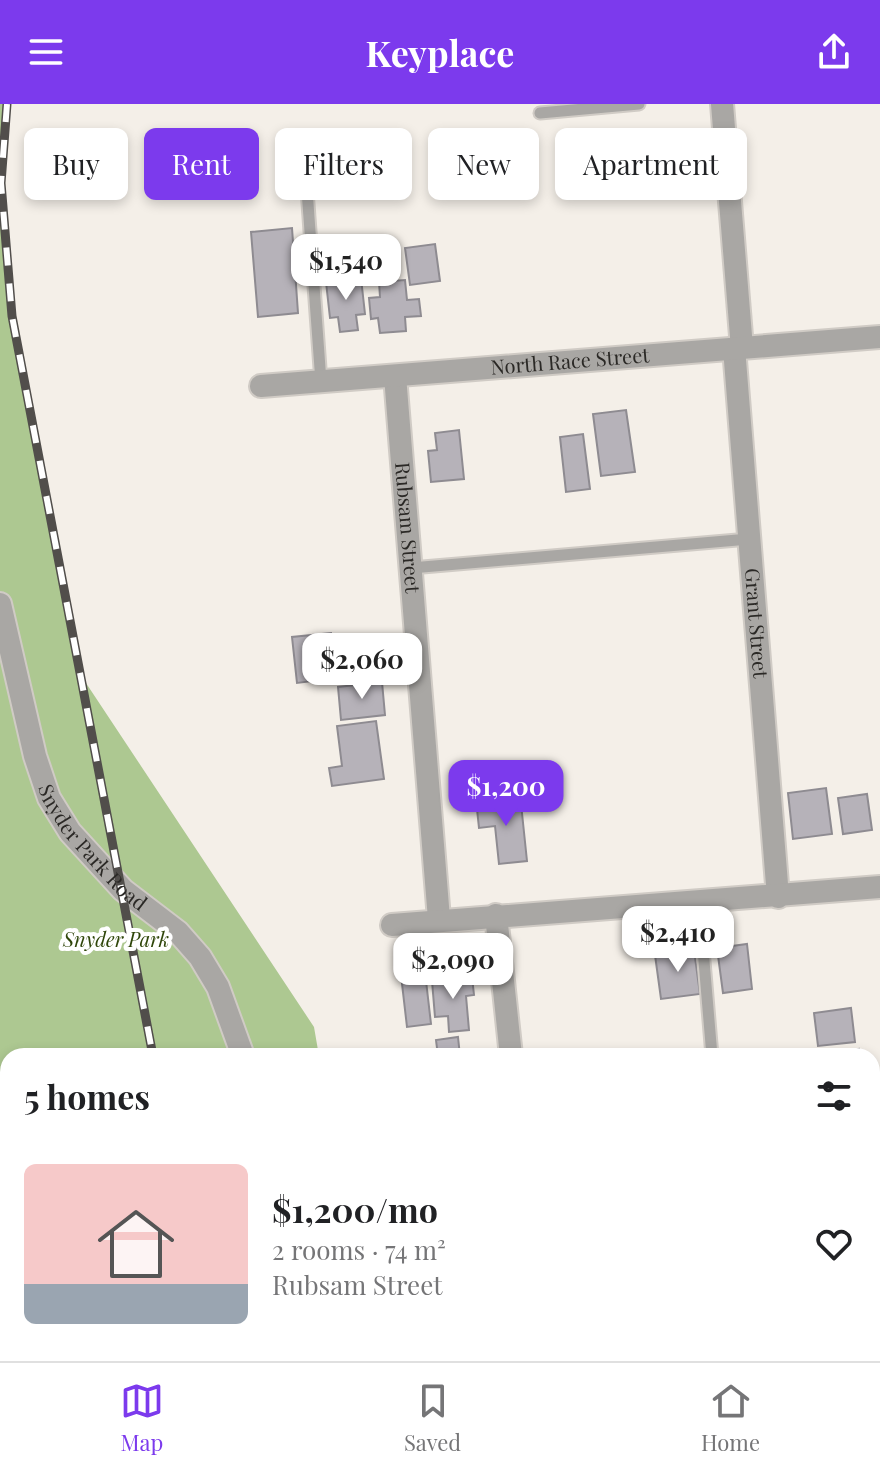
<!DOCTYPE html>
<meta charset="utf-8">
<style>
body{margin:0;font-family:"Playfair Display",serif;background:#f6f6f6;color:#202124;height:100vh;display:flex;flex-direction:column;font-size:30px;white-space:nowrap}
*{box-sizing:border-box;margin:0}
p{font-size:26px;color:#757577}
.icon{flex:none;width:44px;height:44px;fill:none;stroke:currentColor;stroke-width:2;stroke-linecap:round;stroke-linejoin:round}
.map{position:relative;flex:1;overflow:hidden}
.panel{position:absolute;left:0px;top:944px;width:880px;height:314px;display:flex;flex-direction:column;background:#fff;border-radius:24px 24px 0 0;box-shadow:0 4px 12px #0003}
.panel>*{flex:none}
.guide{position:absolute;left:24px;top:24px;width:832px;height:72px;display:flex;gap:16px}
.price{position:absolute;translate:-50% -68px;padding:0 18px;border-radius:16px;background:#fff;color:#222;font-size:26px;line-height:52px;filter:drop-shadow(0 2px 4px #0008)}
.price::after{content:'';position:absolute;left:50%;top:48px;width:24px;height:18px;margin-left:-12px;background:inherit;clip-path:polygon(0 0,100% 0,50% 100%)}
.price.current{background:#7c3aed;color:#fff}
ul{padding:0;list-style:none}
li{display:flex;align-items:center;gap:24px;height:200px;padding:0 24px}
li span{display:grid;place-items:center;flex:none;width:224px;height:160px;border-radius:12px;color:#555}
li>.icon{margin-inline-start:auto}
span .icon{width:96px;height:96px;fill:#fffc;stroke-width:1}
li b{font-size:34px}
h2{display:flex;justify-content:space-between;align-items:center;height:96px;padding:0 24px;font-size:34px}
.chip{padding:0 28px;border-radius:12px;background:#fff;box-shadow:0 4px 12px #0003;font-size:28px;line-height:72px}
.chip.current{background:#7c3aed;color:#fff}
header{display:flex;justify-content:space-between;align-items:center;height:104px;padding:0 24px;background:#7c3aed;color:#fff;font-size:36px;font-weight:700}
.tab-bar{display:flex;justify-content:space-around;align-items:center;height:112px;border-top:2px solid #e0e0e0;background:#fff;font-size:22px;color:#757577}
.tab-bar a{display:grid;justify-items:center;gap:4px}
.tab-bar .current{color:#7c3aed}
.map>svg:first-child{display:block}
.green{fill:#adc891}
.lines{fill:none;stroke-linecap:round;stroke-linejoin:round}
.river{stroke:#7dabf4;stroke-width:42}
.building{fill:#b6b2b9;stroke:#8e8b91;stroke-width:2}
.lane-casing{stroke:#d0cbc5;stroke-width:15}
.street-casing{stroke:#d0cbc5;stroke-width:26}
.lane{stroke:#a9a7a4;stroke-width:11}
.street{stroke:#a9a7a4;stroke-width:22}
.rail-casing{stroke:#514e4b;stroke-width:9}
.rail{stroke:#fff;stroke-width:6;stroke-dasharray:18;stroke-linecap:butt}
.labels{text-anchor:middle;stroke-width:8;stroke-linejoin:round;paint-order:stroke}
.street-label{font-size:20px;fill:#2b2926;stroke:#fff}
.park-label{font-size:20px;font-style:italic;fill:#2f460a;stroke:#fff}
</style>
<header><svg class="icon" aria-label="menu" viewBox="0 0 24 24"><path d="M4 6h16M4 12h16M4 18h16"/></svg>Keyplace<svg class="icon" aria-label="share" viewBox="0 0 24 24"><path d="M12 15V3M7 8l5-5 5 5M5 13v7h14v-7"/></svg></header>
<div class="map">
<svg width="880" height="1257" viewBox="0 0 880 1257">
<rect width="100%" height="100%" fill="#f4efe8"/>
<!-- green -->
<polygon class="green" points="0,0 7,0 1,79 12,212 82,573 314,923 319,952 8,952 8,1250 417,1250 430,1257 0,1257"/>
<g class="lines">
<!-- river -->
<g class="river">
<polyline points="0,1143 8,1165"/>
<polyline points="57,1250 62,1257"/>
</g>
</g>
<!-- building -->
<g class="building">
<polygon points="292,124 298,209 258,213 251,128"/>
<polygon points="435,140 440,177 410,181 405,144"/>
<polygon points="361,174 365,210 356,211 358,226 340,228 338,213 330,214 326,178"/>
<polygon points="405,176 407,196 419,195 421,212 405,213 406,227 380,229 378,214 371,215 369,194 380,193 379,178"/>
<polygon points="626,306 635,368 601,372 593,310"/>
<polygon points="459,326 464,375 431,378 428,347 437,346 435,329"/>
<polygon points="583,330 590,385 566,388 560,333"/>
<polygon points="331,529 332,544 374,540 377,569 297,579 292,533"/>
<polygon points="382,578 385,611 341,616 338,583"/>
<polygon points="376,617 384,675 332,682 329,664 342,662 337,622"/>
<polygon points="826,684 832,730 793,735 788,689"/>
<polygon points="520,690 527,757 499,760 495,722 479,724 477,705 497,702 496,692"/>
<polygon points="867,690 872,726 843,730 838,694"/>
<polygon points="747,840 752,885 723,889 717,844"/>
<polygon points="694,846 700,890 661,895 655,851"/>
<polygon points="425,868 431,920 407,923 401,871"/>
<polygon points="472,873 474,891 466,892 469,926 449,928 448,912 435,913 432,877"/>
<polygon points="851,904 855,938 818,942 814,909"/>
<polygon points="458,933 460,952 438,952 436,936"/>
<polygon points="859,945 860,952 814,952"/>
<polygon points="469,1250 497,1250 498,1257 470,1257"/>
</g>
<g class="lines">
<!-- lane casing -->
<g class="lane-casing">
<g id="lane">
<polyline points="540,9 639,0"/>
<polyline points="307,86 321,278"/>
<polyline points="411,464 749,435"/>
<polyline points="699,798 712,952"/>
<polyline points="737,1250 738,1257"/>
</g>
</g>
<!-- street casing -->
<g class="street-casing">
<g id="street">
<polyline points="722,0 742,244"/>
<path id="s1" d="M734 244 778 793"/>
<path id="s2" d="M395 272 439 815"/>
<path id="s3" d="M261 282 880 233"/>
<path id="s4" d="M0 500 35 652 49 694 70 728 123 786 178 828 200 853 218 883 243 952"/>
<polyline points="496,811 511,952"/>
<polyline points="392,821 880,783"/>
<polyline points="335,1250 337,1257"/>
<polyline points="541,1250 544,1257"/>
<polyline points="826,1257 880,1252"/>
</g>
</g>
<!-- lane -->
<use href="#lane" class="lane"/>
<!-- street -->
<use href="#street" class="street"/>
<!-- rail casing -->
<g class="rail-casing">
<g id="rail">
<polyline points="7,0 1,79 12,212 153,952"/>
<polyline points="195,1250 195,1257"/>
</g>
</g>
<!-- rail -->
<use href="#rail" class="rail"/>
</g>
<g class="labels">
<!-- street labels -->
<g class="street-label">
<text dy="7" stroke="none"><textPath href="#s3" startOffset="310">North Race Street</textPath></text>
<text dy="7" stroke="none"><textPath href="#s2" startOffset="152">Rubsam Street</textPath></text>
<text dy="7" stroke="none"><textPath href="#s1" startOffset="276">Grant Street</textPath></text>
<text dy="7" stroke="none"><textPath href="#s4" startOffset="266">Snyder Park Road</textPath></text>
</g>
<!-- park labels -->
<g class="park-label">
<text x="116" y="843">Snyder Park</text>
</g>
</g>
</svg>
<b class="price" style="left:346px;top:198px">$1,540</b>
<b class="price" style="left:362px;top:597px">$2,060</b>
<b class="price current" style="left:506px;top:724px">$1,200</b>
<b class="price" style="left:678px;top:870px">$2,410</b>
<b class="price" style="left:453px;top:897px">$2,090</b>
<div class="guide">
<a class="chip">Buy</a>
<a class="chip current">Rent</a>
<a class="chip">Filters</a>
<a class="chip">New</a>
<a class="chip">Apartment</a>
</div>
<section class="panel">
<h2>5 homes<svg class="icon" aria-label="filters" viewBox="0 0 24 24"><path d="M4 7h16M4 17h16"/><circle cx="9" cy="7" r="2"/><circle cx="15" cy="17" r="2"/></svg></h2>
<ul>
<li><span style="background:linear-gradient(#f6c9c9 75%,#9aa5b1 0)"><svg class="icon" aria-label="home" viewBox="0 0 24 24"><path d="M3 11l9-7 9 7M6 9v11h12V9"/></svg></span><div><b>$1,200/mo</b><p>2 rooms · 74 m²</p><p>Rubsam Street</p></div><svg class="icon" aria-label="heart" viewBox="0 0 24 24"><path d="M12 20l-8-8c-3-5 5-10 8-4 3-6 11-1 8 4z"/></svg></li>
</ul>
</section>
</div>
<nav class="tab-bar">
<a class="current"><svg class="icon" aria-label="map" viewBox="0 0 24 24"><path d="M3 6l6-2 6 2 6-2v14l-6 2-6-2-6 2zM9 4v14M15 6v14"/></svg>Map</a>
<a><svg class="icon" aria-label="saved" viewBox="0 0 24 24"><path d="M7 4h10v16l-5-4-5 4z"/></svg>Saved</a>
<a><svg class="icon" aria-label="home" viewBox="0 0 24 24"><path d="M3 11l9-7 9 7M6 9v11h12V9"/></svg>Home</a>
</nav>
